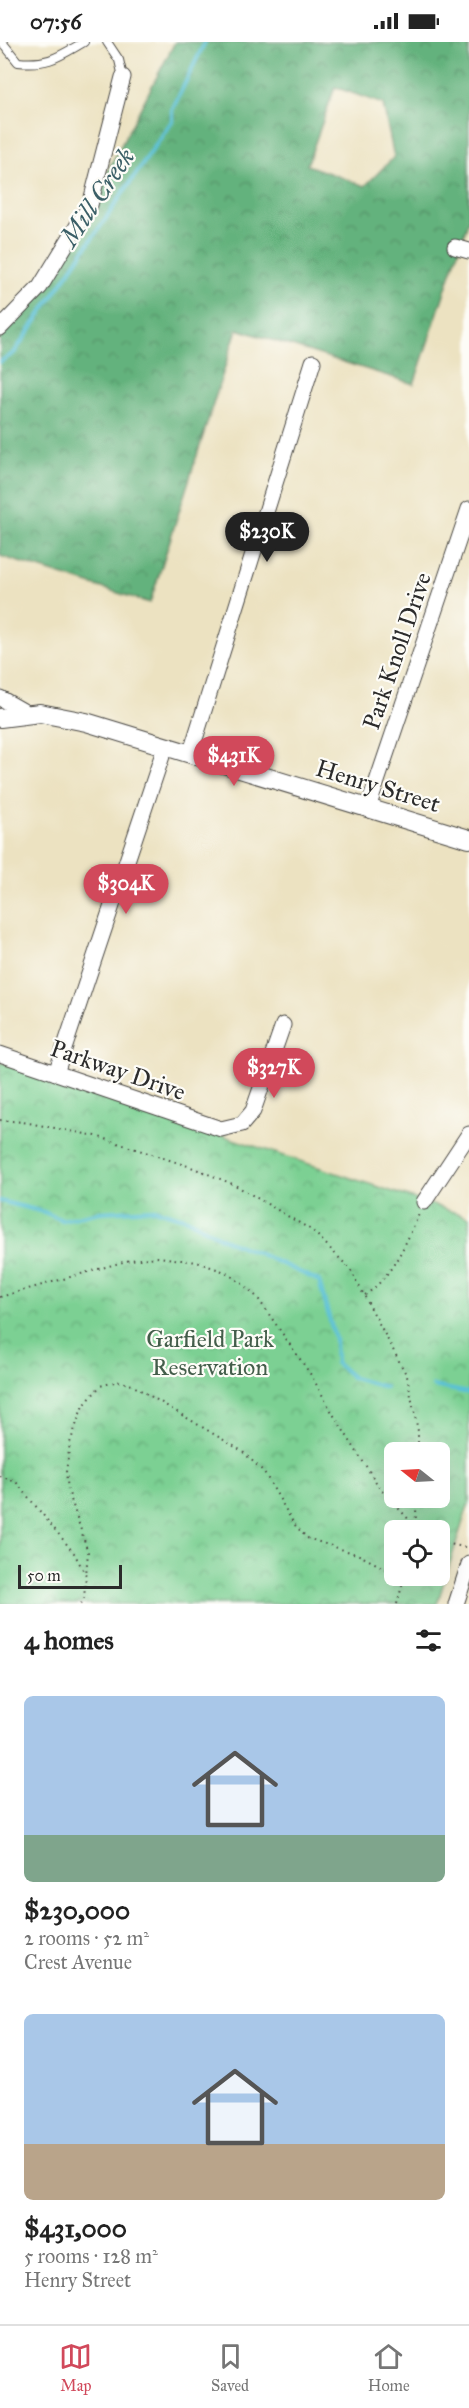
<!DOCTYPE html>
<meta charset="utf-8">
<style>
body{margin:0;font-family:"IM FELL Great Primer",serif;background:#f2f2f2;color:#222;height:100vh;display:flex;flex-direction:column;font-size:22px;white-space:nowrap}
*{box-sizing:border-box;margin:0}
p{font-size:20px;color:#767676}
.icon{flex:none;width:33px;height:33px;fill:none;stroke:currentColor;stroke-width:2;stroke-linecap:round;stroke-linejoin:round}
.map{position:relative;height:1562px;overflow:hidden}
.drawer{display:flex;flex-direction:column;background:#fff;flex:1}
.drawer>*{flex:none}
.needle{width:39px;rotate:288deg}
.fabs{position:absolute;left:384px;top:1400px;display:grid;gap:12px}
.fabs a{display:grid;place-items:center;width:66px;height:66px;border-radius:9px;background:#fff;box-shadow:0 6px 24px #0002;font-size:30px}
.scale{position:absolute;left:18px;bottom:15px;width:104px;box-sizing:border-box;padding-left:6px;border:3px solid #2b2b2b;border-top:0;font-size:16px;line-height:21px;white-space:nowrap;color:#2b2b2b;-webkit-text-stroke:4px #fdfcf7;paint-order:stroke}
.price{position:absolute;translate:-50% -51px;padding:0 14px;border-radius:21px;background:#d1495b;color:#fff;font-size:20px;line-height:39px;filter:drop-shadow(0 2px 3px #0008)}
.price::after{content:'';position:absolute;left:50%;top:36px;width:18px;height:14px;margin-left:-9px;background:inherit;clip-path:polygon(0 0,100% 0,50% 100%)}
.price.current{background:#222;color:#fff}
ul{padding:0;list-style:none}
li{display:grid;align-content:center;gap:12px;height:318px;padding:0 24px}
li span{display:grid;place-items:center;height:186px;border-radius:9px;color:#555}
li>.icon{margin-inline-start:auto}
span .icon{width:108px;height:108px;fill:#fffc;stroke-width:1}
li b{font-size:26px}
h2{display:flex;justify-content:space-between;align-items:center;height:72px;padding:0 24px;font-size:26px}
.status{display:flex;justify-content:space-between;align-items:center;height:42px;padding:0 30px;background:#fff;direction:ltr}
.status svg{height:16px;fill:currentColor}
.tab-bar{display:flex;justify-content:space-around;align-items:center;height:84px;border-top:2px solid #e0e0e0;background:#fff;font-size:16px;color:#767676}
.tab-bar a{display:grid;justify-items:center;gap:3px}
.tab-bar .current{color:#d1495b}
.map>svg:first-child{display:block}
.forest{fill:url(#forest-crowns);stroke:#486e54;stroke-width:1.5;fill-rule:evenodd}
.park{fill:url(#park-crowns);stroke:#537e5f;stroke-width:1.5;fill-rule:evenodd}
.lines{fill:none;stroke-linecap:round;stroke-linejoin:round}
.stream{stroke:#59c0d7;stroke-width:4}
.service-casing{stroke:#484642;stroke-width:10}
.minor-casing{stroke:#484642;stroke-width:17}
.tertiary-casing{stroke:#484642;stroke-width:20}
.path{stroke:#484642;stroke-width:2;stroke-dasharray:1.5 4.5;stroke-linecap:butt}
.service{stroke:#fff;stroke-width:8}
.minor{stroke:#fff;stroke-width:15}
.tertiary{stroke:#fff;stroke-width:18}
.labels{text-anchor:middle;stroke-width:4.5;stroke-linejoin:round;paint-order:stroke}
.street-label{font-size:24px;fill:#2b2b2b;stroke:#fdfcf7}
.park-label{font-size:24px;fill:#435d4a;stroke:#fdfcf7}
.water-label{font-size:26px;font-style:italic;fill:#3b5f67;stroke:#fdfcf7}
</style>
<div class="status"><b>07:56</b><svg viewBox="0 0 49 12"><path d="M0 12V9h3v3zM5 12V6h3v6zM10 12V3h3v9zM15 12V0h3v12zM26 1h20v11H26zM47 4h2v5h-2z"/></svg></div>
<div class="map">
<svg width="469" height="1562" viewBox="0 0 469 1562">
<defs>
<pattern id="forest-crowns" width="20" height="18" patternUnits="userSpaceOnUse" patternTransform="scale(1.5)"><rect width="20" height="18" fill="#64b27d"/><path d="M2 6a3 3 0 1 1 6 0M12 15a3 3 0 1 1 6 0" fill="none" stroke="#539167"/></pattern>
<pattern id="park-crowns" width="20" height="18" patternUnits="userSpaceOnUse" patternTransform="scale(1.5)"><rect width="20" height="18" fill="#7bd093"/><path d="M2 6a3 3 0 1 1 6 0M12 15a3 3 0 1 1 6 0" fill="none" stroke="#65a978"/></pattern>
</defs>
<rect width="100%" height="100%" fill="#fdfcf7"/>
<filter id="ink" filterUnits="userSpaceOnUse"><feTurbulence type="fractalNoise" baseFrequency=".0167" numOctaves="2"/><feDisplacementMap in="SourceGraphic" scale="12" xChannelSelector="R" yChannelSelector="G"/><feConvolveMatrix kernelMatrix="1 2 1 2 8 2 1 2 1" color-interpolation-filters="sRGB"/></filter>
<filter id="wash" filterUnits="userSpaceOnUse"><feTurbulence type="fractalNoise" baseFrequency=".008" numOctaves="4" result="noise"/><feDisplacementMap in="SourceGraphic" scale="24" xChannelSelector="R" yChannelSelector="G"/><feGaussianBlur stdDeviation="1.35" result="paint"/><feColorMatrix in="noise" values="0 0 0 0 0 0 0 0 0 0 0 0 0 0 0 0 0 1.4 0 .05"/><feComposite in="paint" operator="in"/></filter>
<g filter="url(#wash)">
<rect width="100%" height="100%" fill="#ece2c1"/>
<!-- forest -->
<path class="forest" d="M175 0H469V177L414 342 237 287 150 561 0 514V286L40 245 90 163ZM335 45 383 62 394 115 365 144 307 123Z"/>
<!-- park -->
<path class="park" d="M0 1020 469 1175V1460L437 1562H0ZM394 1410H440V1455H394ZM394 1488H440V1533H394Z"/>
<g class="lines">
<!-- stream -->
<g class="stream">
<polyline points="0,320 14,311 172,79 172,68 205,0"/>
<polyline points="0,1159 44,1170 62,1178 100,1170 154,1167 187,1177 223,1197 258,1211 319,1239 335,1297 336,1321 353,1336 385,1345"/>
<polyline points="433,1344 469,1351"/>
</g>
</g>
</g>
<g filter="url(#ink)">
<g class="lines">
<!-- service casing -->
<g class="service-casing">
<g id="service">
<path d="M2 0 18 20C49 23 58 15 84 0"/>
<polyline points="107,0 119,18 123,35"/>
</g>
</g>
<!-- minor casing -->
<g class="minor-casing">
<g id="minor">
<polyline points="455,205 469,209"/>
<polyline points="0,286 40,245 90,163 123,35"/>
<polyline points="0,656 30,673"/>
<polyline points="190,713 313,320"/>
<polyline points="368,766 469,467"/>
<polyline points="0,1012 221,1087 242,1082 253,1069 283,983"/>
<polyline points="56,1031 165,705"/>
<polyline points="424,1160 469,1092"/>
<polyline points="456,1562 469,1522"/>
</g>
</g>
<!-- tertiary casing -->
<g class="tertiary-casing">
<polyline id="tertiary" points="0,676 40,671 86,680 469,797"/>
</g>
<!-- path -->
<g class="path">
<polyline points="0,1078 23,1080 96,1094 191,1125 235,1143 313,1189 350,1227 407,1334 418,1389 418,1410"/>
<path d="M365 1253C392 1235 406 1201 419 1172"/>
<polyline points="0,1255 130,1218 158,1215 197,1220 225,1230 240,1240 257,1255 311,1333 333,1372 381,1448 416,1485"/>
<polyline points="0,1434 16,1440 74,1511 86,1533 88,1510 68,1448 66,1430 70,1401 82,1366 100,1344 118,1339 132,1343 242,1409 264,1430 294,1482 307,1496 359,1513 394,1531"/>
<polyline points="415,1488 417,1455"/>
<polyline points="440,1500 469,1506"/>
<polyline points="81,1562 84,1556 86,1533"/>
<polyline points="397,1562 405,1533"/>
</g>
<!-- service -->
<use href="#service" class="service"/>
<!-- minor -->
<use href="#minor" class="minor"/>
<!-- tertiary -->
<use href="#tertiary" class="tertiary"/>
</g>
</g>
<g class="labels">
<!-- street labels -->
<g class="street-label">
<text transform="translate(397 609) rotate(-71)" y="8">Park Knoll Drive</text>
<text transform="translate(378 744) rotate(17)" y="8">Henry Street</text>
<text transform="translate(118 1028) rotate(19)" y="8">Parkway Drive</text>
</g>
<!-- park labels -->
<g class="park-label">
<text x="210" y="1305">Garfield Park<tspan x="210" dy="28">Reservation</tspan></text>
</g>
<!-- water labels -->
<g class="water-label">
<text transform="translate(97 155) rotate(-56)" y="9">Mill Creek</text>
</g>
</g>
</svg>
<div class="fabs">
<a><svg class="needle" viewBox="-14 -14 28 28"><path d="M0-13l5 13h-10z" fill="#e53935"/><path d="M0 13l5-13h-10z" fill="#767676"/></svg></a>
<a><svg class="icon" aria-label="locate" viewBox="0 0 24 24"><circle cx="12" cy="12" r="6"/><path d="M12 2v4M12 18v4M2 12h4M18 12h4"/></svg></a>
</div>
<div class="scale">50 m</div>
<b class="price current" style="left:267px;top:521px">$230K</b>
<b class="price" style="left:234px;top:745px">$431K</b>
<b class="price" style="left:126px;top:873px">$304K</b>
<b class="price" style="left:274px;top:1057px">$327K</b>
</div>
<section class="drawer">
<h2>4 homes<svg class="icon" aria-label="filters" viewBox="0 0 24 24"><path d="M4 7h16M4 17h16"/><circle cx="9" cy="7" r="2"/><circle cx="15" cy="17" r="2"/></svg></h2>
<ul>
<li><span style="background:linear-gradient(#a9c7e8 75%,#7fa58c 0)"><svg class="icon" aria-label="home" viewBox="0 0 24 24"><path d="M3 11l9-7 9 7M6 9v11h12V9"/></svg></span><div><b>$230,000</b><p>2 rooms · 52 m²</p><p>Crest Avenue</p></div></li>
<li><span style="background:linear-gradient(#a9c7e8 70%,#b9a48a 0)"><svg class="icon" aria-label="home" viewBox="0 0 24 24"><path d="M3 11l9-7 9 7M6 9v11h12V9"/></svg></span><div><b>$431,000</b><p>5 rooms · 128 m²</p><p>Henry Street</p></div></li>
</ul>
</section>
<nav class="tab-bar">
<a class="current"><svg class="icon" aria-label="map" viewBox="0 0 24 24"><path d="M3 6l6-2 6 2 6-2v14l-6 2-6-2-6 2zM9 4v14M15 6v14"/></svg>Map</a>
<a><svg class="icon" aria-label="saved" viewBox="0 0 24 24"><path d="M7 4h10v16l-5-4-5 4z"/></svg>Saved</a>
<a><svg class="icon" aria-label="home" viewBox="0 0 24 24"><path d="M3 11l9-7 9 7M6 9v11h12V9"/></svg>Home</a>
</nav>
